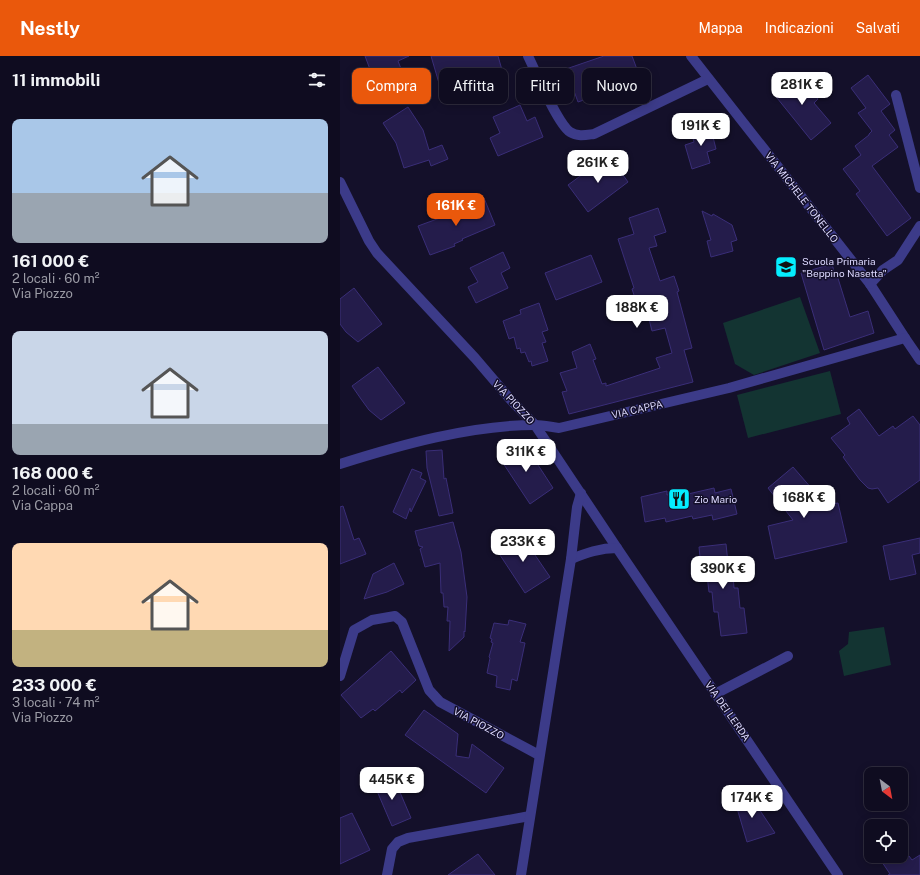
<!DOCTYPE html>
<html lang="it">
<meta charset="utf-8">
<style>
body{margin:0;font-family:"Public Sans",sans-serif;background:#181529;color:#f1f3f6;height:100vh;display:flex;flex-direction:column;font-size:15px;white-space:nowrap}
*{box-sizing:border-box;margin:0}
p{font-size:13px;color:#9b9ba5}
.icon{flex:none;width:22px;height:22px;fill:none;stroke:currentColor;stroke-width:2;stroke-linecap:round;stroke-linejoin:round}
.map{position:relative;flex:1;overflow:hidden}
.sheet{display:flex;flex-direction:column;background:#0f0c20;width:340px}
.sheet>*{flex:none}
.banner{position:absolute;left:12px;top:12px;width:380px;height:36px;display:flex;gap:8px}
.needle{width:26px;rotate:148deg}
.buttons{position:absolute;left:524px;top:711px;display:grid;gap:8px}
.buttons a{display:grid;place-items:center;width:44px;height:44px;border-radius:8px;background:#0f0c20;box-shadow:0 2px 10px #0003,0 0 0 1px #2f2c3e;font-size:20px}
.price{position:absolute;translate:-50% -34px;padding:0 9px;border-radius:8px;background:#fff;color:#222;font-size:13px;line-height:26px;filter:drop-shadow(0 1px 2px #0008)}
.price::after{content:'';position:absolute;left:50%;top:24px;width:12px;height:9px;margin-left:-6px;background:inherit;clip-path:polygon(0 0,100% 0,50% 100%)}
.price.on{background:#ea580c;color:#fff}
ul{padding:0;list-style:none}
li{display:grid;align-content:center;gap:8px;height:212px;padding:0 12px}
li span{display:grid;place-items:center;height:124px;border-radius:8px;color:#555}
li>.icon{margin-inline-start:auto}
span .icon{width:72px;height:72px;fill:#fffc;stroke-width:1}
li b{font-size:17px}
h2{display:flex;justify-content:space-between;align-items:center;height:48px;padding:0 12px;font-size:17px}
.pill{padding:0 14px;border-radius:8px;background:#0f0c20;box-shadow:0 2px 10px #0003,0 0 0 1px #2f2c3e;font-size:14px;line-height:36px}
.pill.on{background:#ea580c;color:#fff}
header{display:flex;align-items:center;gap:24px;box-sizing:border-box;height:56px;padding:0 20px;background:#ea580c;color:#fff}
header strong{font-size:19px}
nav{display:flex;gap:22px;margin-inline-start:auto;font-size:14px}
main{display:flex;flex:1;min-height:0}
.map>svg:first-child{display:block}
.green{fill:#133432}
.building{fill:#241c4b;stroke:#3a2e78}
.lines{fill:none;stroke-linecap:round;stroke-linejoin:round}
.service{stroke:#3c3b89;stroke-width:10}
.minor{stroke:#3c3b89;stroke-width:10}
.tertiary{stroke:#3c3b89;stroke-width:10}
.labels{text-anchor:middle;stroke-width:3;stroke-linejoin:round;paint-order:stroke}
.street-label{font-size:10px;fill:#ddd9ff;stroke:#14102a}
.poi-label{font-size:10px;fill:#ddd9ff;stroke:#14102a;text-anchor:start}
</style>
<header>
<strong>Nestly</strong>
<nav><a>Mappa</a><a>Indicazioni</a><a>Salvati</a></nav>
</header>
<main>
<section class="sheet">
<h2>11 immobili<svg class="icon" aria-label="filters" viewBox="0 0 24 24"><path d="M4 7h16M4 17h16"/><circle cx="9" cy="7" r="2"/><circle cx="15" cy="17" r="2"/></svg></h2>
<ul>
<li><span style="background:linear-gradient(#a9c7e8 60%,#9aa5b1 0)"><svg class="icon" aria-label="home" viewBox="0 0 24 24"><path d="M3 11l9-7 9 7M6 9v11h12V9"/></svg></span><div><b>161 000 €</b><p>2 locali · 60 m²</p><p>Via Piozzo</p></div></li>
<li><span style="background:linear-gradient(#c9d6e8 75%,#9aa5b1 0)"><svg class="icon" aria-label="home" viewBox="0 0 24 24"><path d="M3 11l9-7 9 7M6 9v11h12V9"/></svg></span><div><b>168 000 €</b><p>2 locali · 60 m²</p><p>Via Cappa</p></div></li>
<li><span style="background:linear-gradient(#ffd9b3 70%,#c2b280 0)"><svg class="icon" aria-label="home" viewBox="0 0 24 24"><path d="M3 11l9-7 9 7M6 9v11h12V9"/></svg></span><div><b>233 000 €</b><p>3 locali · 74 m²</p><p>Via Piozzo</p></div></li>
</ul>
</section>
<div class="map">
<svg width="580" height="819" viewBox="0 0 580 819">
<rect width="100%" height="100%" fill="#14102a"/>
<!-- green -->
<g class="green">
<polygon points="460,241 480,297 414,319 395,308 383,267"/>
<polygon points="490,315 501,358 408,382 397,339"/>
<polygon points="544,571 551,609 504,620 499,595 508,588 509,576"/>
</g>
<!-- building -->
<g class="building">
<polygon points="25,0 69,0 58,5 65,23 41,32 34,15 31,16"/>
<polygon points="91,0 158,0 162,14 101,34"/>
<polygon points="264,0 292,0 301,24 238,46 226,13"/>
<polygon points="457,17 478,43 474,47 491,67 471,84 433,37"/>
<polygon points="528,19 550,48 541,55 555,74 549,79 558,91 532,110 571,162 547,180 516,138 520,135 503,113 521,99 515,90 529,79 529,78 532,75 518,57 526,52 511,32"/>
<polygon points="180,49 187,65 195,61 203,81 158,100 150,82 160,77 153,61"/>
<polygon points="68,51 83,74 89,94 102,89 108,103 91,110 89,104 64,112 56,87 43,67"/>
<polygon points="370,69 376,93 367,96 370,107 352,113 345,89 354,86 351,75"/>
<polygon points="269,99 288,126 248,156 228,129"/>
<polygon points="144,142 155,169 122,183 123,184 114,188 115,190 90,199 78,170 119,155 118,152"/>
<polygon points="318,152 326,176 314,180 317,190 309,192 320,225 334,220 339,235 337,236 352,292 344,294 353,326 229,358 222,336 227,335 220,317 237,312 232,296 250,288 256,303 253,304 262,328 266,327 266,330 320,312 316,302 332,297 325,272 312,275 305,247 297,248 292,233 294,232 278,183 294,178 289,162"/>
<polygon points="362,155 372,160 373,158 392,169 397,184 391,186 393,195 371,201 367,185 371,184"/>
<polygon points="163,196 170,212 161,217 168,232 136,247 128,231 138,226 130,212"/>
<polygon points="251,199 262,226 216,244 205,217"/>
<polygon points="492,208 495,219 497,219 510,261 528,255 534,277 484,294 461,217"/>
<polygon points="14,232 42,268 18,286 6,276 0,268 0,243"/>
<polygon points="199,247 208,274 202,276 206,286 202,287 208,305 192,310 191,305 189,306 185,296 181,297 180,292 177,293 174,281 169,283 163,265 181,258 180,254"/>
<polygon points="38,311 65,347 41,364 29,354 21,343 12,330"/>
<polygon points="519,353 539,380 553,370 555,373 573,360 580,369 580,424 548,447 538,432 532,433 528,432 520,424 503,401 505,399 491,382 510,368 507,362"/>
<polygon points="183,386 213,432 190,448 159,401"/>
<polygon points="102,394 104,423 106,422 113,457 99,460 87,412 86,395"/>
<polygon points="453,411 486,449 498,447 507,486 435,503 428,470 453,464 428,432"/>
<polygon points="72,413 82,417 80,422 86,425 71,456 70,452 66,463 53,456"/>
<polygon points="374,432 375,437 391,433 397,458 373,464 372,459 353,463 352,460 326,466 325,462 305,466 301,441 327,435 327,439 347,435 348,438"/>
<polygon points="3,450 14,484 19,482 26,498 0,508 0,451"/>
<polygon points="113,466 121,496 127,541 125,576 124,575 124,581 109,595 110,565 107,565 108,551 104,551 103,537 101,537 100,507 85,511 80,493 83,491 79,490 75,475"/>
<polygon points="180,477 210,521 185,537 156,493"/>
<polygon points="580,482 580,497 572,499 576,518 550,524 543,490"/>
<polygon points="386,488 388,507 392,507 394,532 398,532 400,552 404,552 407,577 381,580 378,556 374,556 372,536 369,536 366,511 361,511 359,491"/>
<polygon points="54,507 64,528 47,536 24,543 33,518"/>
<polygon points="169,564 186,568 180,586 185,587 177,625 172,623 170,634 156,631 157,620 147,617 150,602 149,601 153,587 151,586 152,583 150,582 154,567 168,569"/>
<polygon points="51,595 76,624 62,637 60,634 35,655 33,653 21,662 1,639"/>
<polygon points="84,654 118,678 116,700 129,702 132,688 164,712 146,737 65,679"/>
<polygon points="53,720 71,762 52,770 34,728"/>
<polygon points="409,738 435,777 407,786 394,742"/>
<polygon points="12,757 30,794 0,808 0,762"/>
<polygon points="138,798 155,819 108,819"/>
<polygon points="580,799 580,819 548,819 550,818 538,800 564,800 566,802 569,800 572,804"/>
</g>
<g class="lines">
<!-- service -->
<polyline class="service" points="375,638 448,600"/>
<!-- minor -->
<g class="minor">
<path d="M188 0C196 16 217 67 230 76 238 81 246 79 254 78L368 23"/>
<polyline points="351,0 530,228 565,282"/>
<polyline points="556,39 580,132"/>
<polyline points="0,126 29,185 37,197 135,302 170,343 195,369 277,492 498,819"/>
<polyline points="530,228 543,214 558,204 580,170"/>
<path d="M231 503C246 497 260 492 277 492"/>
<polyline points="0,620 14,574 32,564 55,560 62,566 89,634 100,646 199,699"/>
<polyline points="47,819 52,793 58,786 68,782 190,760"/>
<polyline points="181,819 231,503 237,451 241,437"/>
</g>
<!-- tertiary -->
<path class="tertiary" d="M0 408C60 389 131 369 195 369 203 369 211 371 219 372L389 332 565 282 580 304"/>
</g>
<!-- icons -->
<defs>
<g id="school-square" transform="scale(1.15)"><rect x="-9" y="-9" width="18" height="18" rx="4" fill="#05eeff" stroke="#14102a"/><path d="M0-5L7-2L0 1L-7-2ZM-4 1L0 2.5L4 1V4Q0 6-4 4Z" fill="#111"/></g>
<g id="restaurant-square" transform="scale(1.15)"><rect x="-9" y="-9" width="18" height="18" rx="4" fill="#05eeff" stroke="#14102a"/><path d="M-5-6h1v4h1v-4h1v4h1v-4h1v5L-1.5 .5V6h-2V.5L-5-1ZM5-6V6H3V1.5H1.5Q1.5-4 5-6Z" fill="#111"/></g>
</defs>
<g fill-rule="evenodd">
<use href="#school-square" x="446" y="211"/>
<use href="#restaurant-square" x="339" y="443"/>
</g>
<g class="labels">
<!-- street labels -->
<g class="street-label">
<text transform="translate(462 141) rotate(52)" y="4">VIA MICHELE TONELLO</text>
<text transform="translate(174 346) rotate(47)" y="4">VIA PIOZZO</text>
<text transform="translate(297 353) rotate(-13)" y="4">VIA CAPPA</text>
<text transform="translate(388 655) rotate(55)" y="4">VIA DEI LERDA</text>
<text transform="translate(139 667) rotate(28)" y="4">VIA PIOZZO</text>
</g>
<!-- poi labels -->
<g class="poi-label">
<text x="462" y="209">Scuola Primaria<tspan x="462" dy="12">"Beppino Nasetta"</tspan></text>
<text x="354" y="447">Zio Mario</text>
</g>
</g>
</svg>
<div class="buttons">
<a><svg class="needle" viewBox="-14 -14 28 28"><path d="M0-13l5 13h-10z" fill="#e53935"/><path d="M0 13l5-13h-10z" fill="#9b9ba5"/></svg></a>
<a><svg class="icon" aria-label="locate" viewBox="0 0 24 24"><circle cx="12" cy="12" r="6"/><path d="M12 2v4M12 18v4M2 12h4M18 12h4"/></svg></a>
</div>
<b class="price" style="left:462px;top:50px">281K €</b>
<b class="price" style="left:361px;top:91px">191K €</b>
<b class="price" style="left:258px;top:128px">261K €</b>
<b class="price on" style="left:116px;top:171px">161K €</b>
<b class="price" style="left:297px;top:273px">188K €</b>
<b class="price" style="left:186px;top:417px">311K €</b>
<b class="price" style="left:464px;top:463px">168K €</b>
<b class="price" style="left:183px;top:507px">233K €</b>
<b class="price" style="left:383px;top:534px">390K €</b>
<b class="price" style="left:52px;top:745px">445K €</b>
<b class="price" style="left:412px;top:763px">174K €</b>
<div class="banner">
<a class="pill on">Compra</a>
<a class="pill">Affitta</a>
<a class="pill">Filtri</a>
<a class="pill">Nuovo</a>
</div>
</div>
</main>
